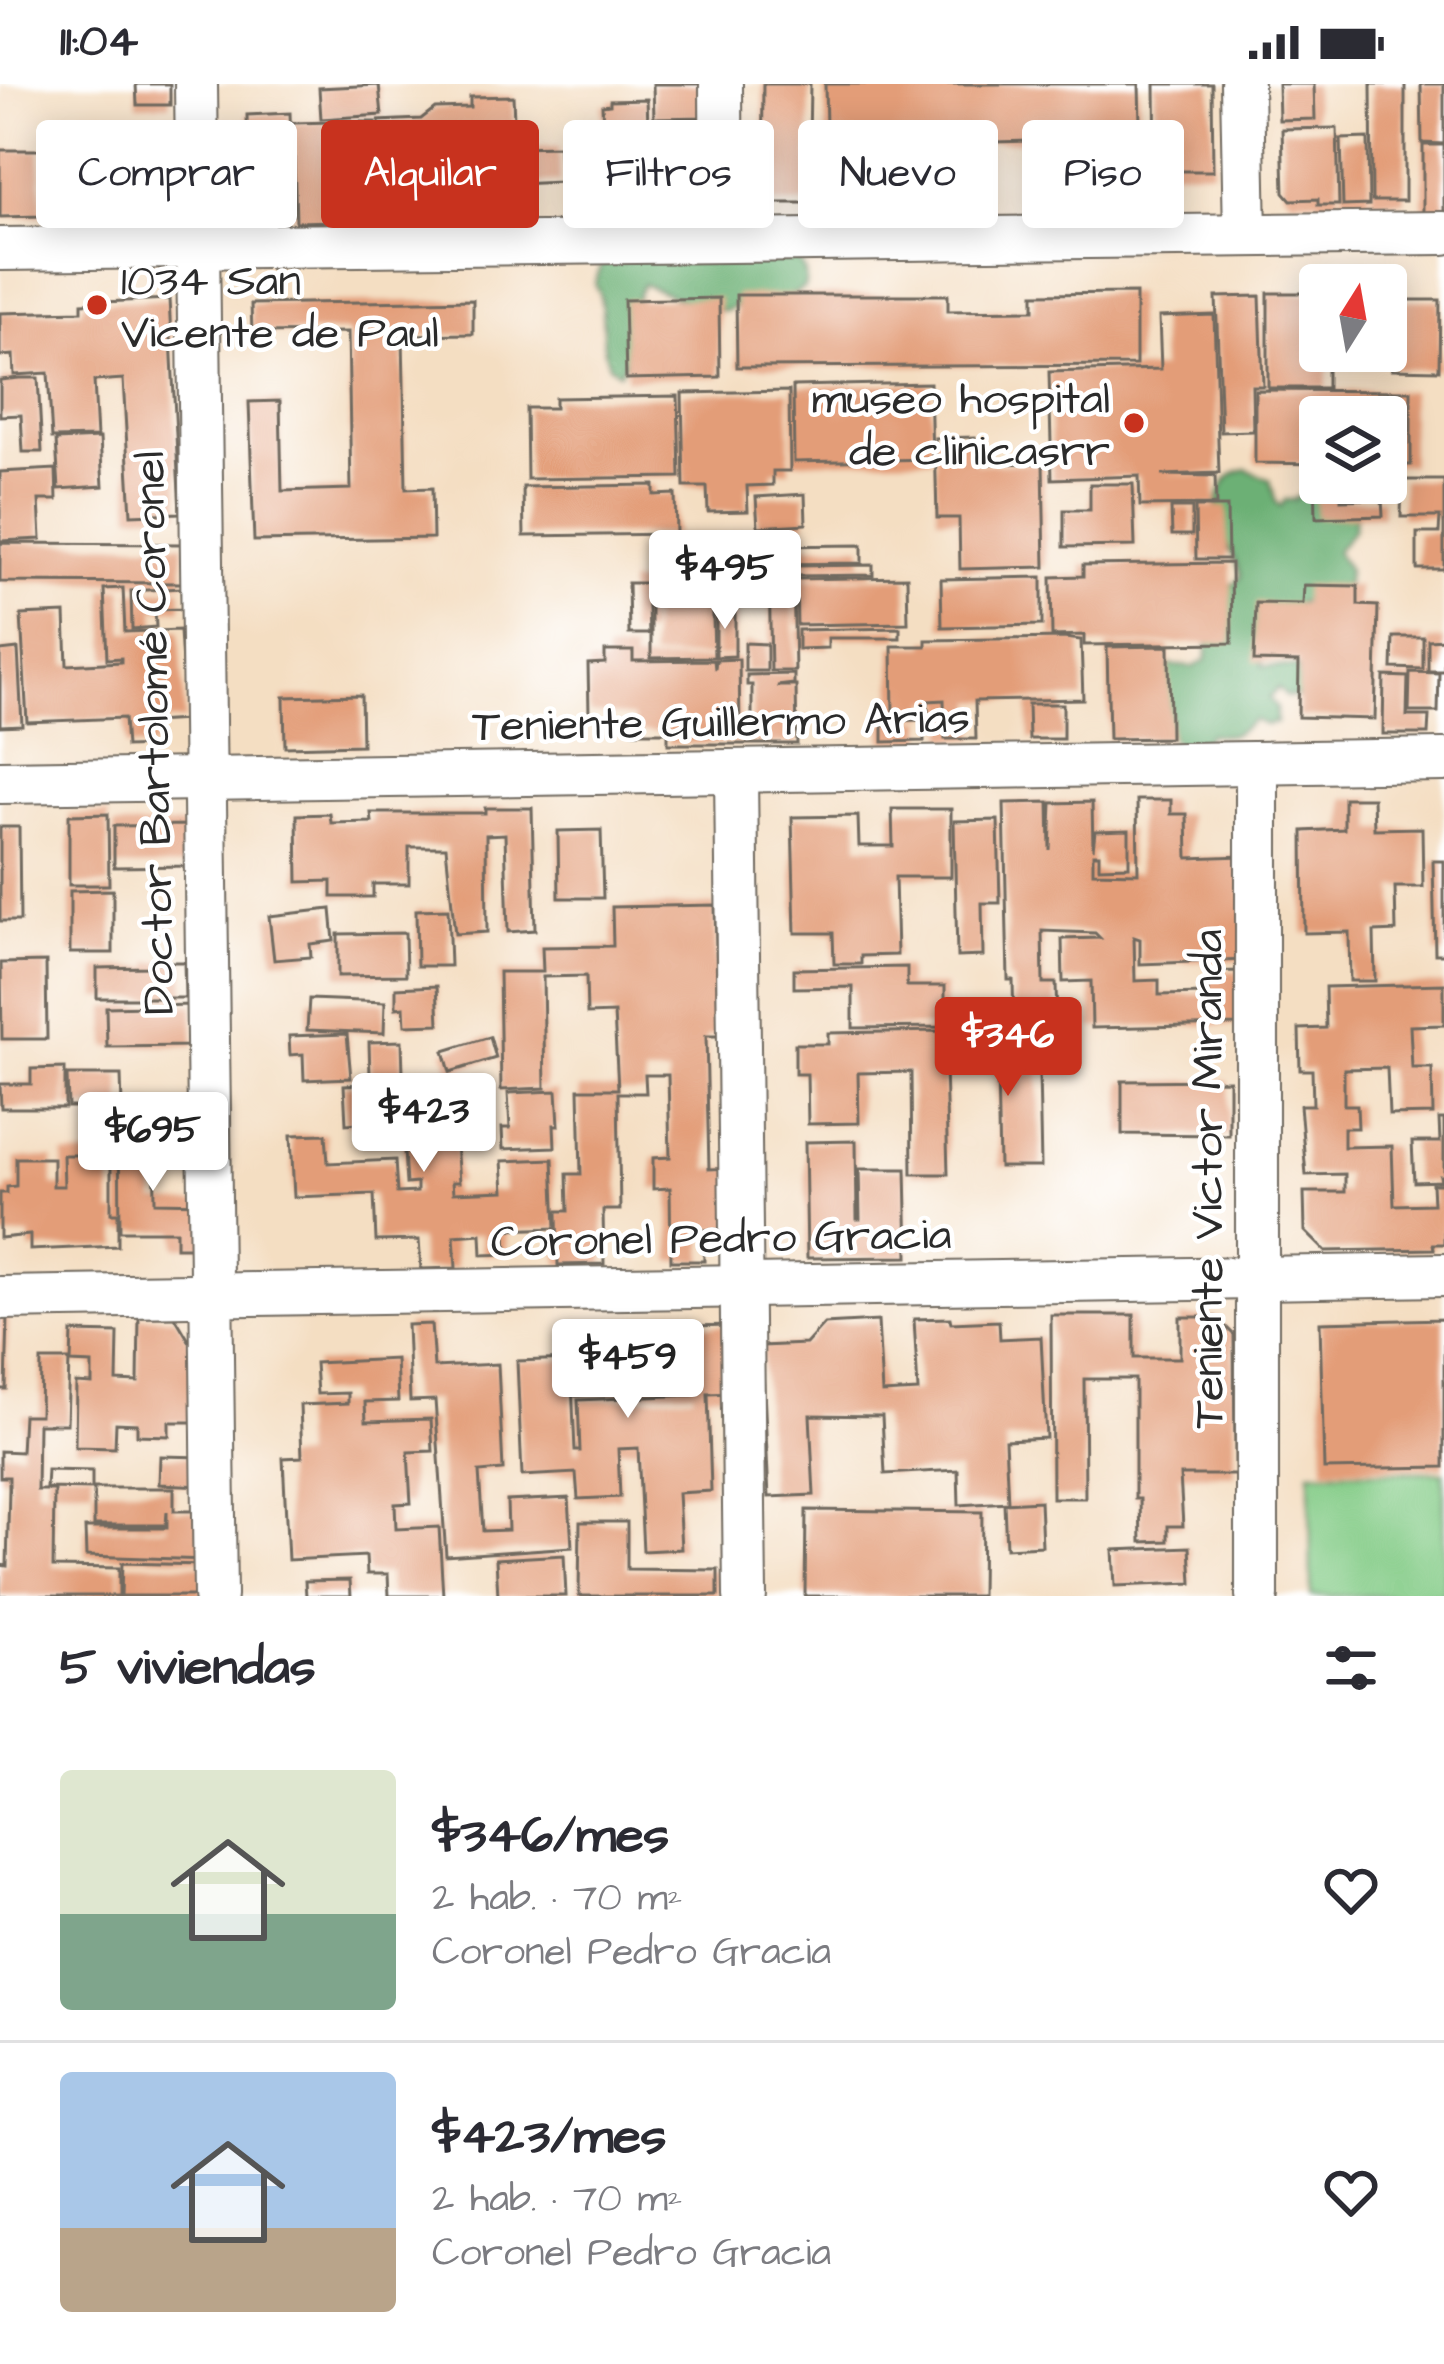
<!DOCTYPE html>
<html lang="es">
<meta charset="utf-8">
<style>
body{margin:0;font-family:"Architects Daughter",sans-serif;background:#f2f2f3;color:#2b2b33;height:100vh;display:flex;flex-direction:column;font-size:45px;white-space:nowrap}
*{box-sizing:border-box;margin:0}
p{font-size:39px;color:#7c7c81}
.icon{flex:none;width:66px;height:66px;fill:none;stroke:currentColor;stroke-width:2;stroke-linecap:round;stroke-linejoin:round}
.map{position:relative;height:1512px;overflow:hidden}
.details{display:flex;flex-direction:column;background:#fff;flex:1}
.details>*{flex:none}
.top-card{position:absolute;left:36px;top:36px;width:1374px;height:108px;display:flex;gap:24px}
.needle{width:78px;rotate:11deg}
.buttons{position:absolute;left:1299px;top:180px;display:grid;gap:24px}
.buttons a{display:grid;place-items:center;width:108px;height:108px;border-radius:12px;background:#fff;box-shadow:0 6px 30px #0003;font-size:60px}
.price{position:absolute;translate:-50% -102px;padding:0 27px;border-radius:12px;background:#fff;color:#222;font-size:39px;line-height:78px;filter:drop-shadow(0 3px 6px #0008)}
.price::after{content:'';position:absolute;left:50%;top:72px;width:36px;height:27px;margin-left:-18px;background:inherit;clip-path:polygon(0 0,100% 0,50% 100%)}
.price.on{background:#c8321e;color:#fff}
ul{padding:0;list-style:none}
li{display:flex;align-items:center;gap:36px;height:300px;padding:0 60px}
li+li{border-top:3px solid #e1e1e2}
li span{display:grid;place-items:center;flex:none;width:336px;height:240px;border-radius:12px;color:#555}
li>.icon{margin-inline-start:auto}
span .icon{width:144px;height:144px;fill:#fffc;stroke-width:1}
li b{font-size:51px}
h2{display:flex;justify-content:space-between;align-items:center;height:144px;padding:0 60px;font-size:51px}
.pill{padding:0 42px;border-radius:12px;background:#fff;box-shadow:0 6px 30px #0003;font-size:42px;line-height:108px}
.pill.on{background:#c8321e;color:#fff}
.status{display:flex;justify-content:space-between;align-items:center;height:84px;padding:0 60px;background:#fff;direction:ltr}
.status svg{height:33px;fill:currentColor}
.map>svg:first-child{display:block}
.green{fill:#85cc88;stroke:#587c5a;stroke-width:3}
.forest{fill:#6cb074;stroke:#4c6e50;stroke-width:3}
.building{fill:#e39d78}
.lines{fill:none;stroke-linecap:round;stroke-linejoin:round}
.minor-casing{stroke:#716a60;stroke-width:46}
.minor{stroke:#fff;stroke-width:42}
.poi-dot{fill:#c8321e;stroke:#fff;stroke-width:4.5}
.labels{text-anchor:middle;stroke-width:9;stroke-linejoin:round;paint-order:stroke}
.poi-label{font-size:45px;fill:#2b2b2b;stroke:#fff;text-anchor:start}
.street-label{font-size:45px;fill:#2b2b2b;stroke:#fff}
</style>
<div class="status"><b>11:04</b><svg viewBox="0 0 49 12"><path d="M0 12V9h3v3zM5 12V6h3v6zM10 12V3h3v9zM15 12V0h3v12zM26 1h20v11H26zM47 4h2v5h-2z"/></svg></div>
<div class="map">
<svg width="1444" height="1512" viewBox="0 0 1444 1512">
<rect width="100%" height="100%" fill="#fff"/>
<filter id="ink" filterUnits="userSpaceOnUse"><feTurbulence type="fractalNoise" baseFrequency=".00833" numOctaves="2"/><feDisplacementMap in="SourceGraphic" scale="24" xChannelSelector="R" yChannelSelector="G"/><feConvolveMatrix kernelMatrix="1 2 1 2 8 2 1 2 1" color-interpolation-filters="sRGB"/></filter>
<filter id="wash" filterUnits="userSpaceOnUse"><feTurbulence type="fractalNoise" baseFrequency=".004" numOctaves="4" result="noise"/><feDisplacementMap in="SourceGraphic" scale="48" xChannelSelector="R" yChannelSelector="G"/><feGaussianBlur stdDeviation="2.7" result="paint"/><feColorMatrix in="noise" values="0 0 0 0 0 0 0 0 0 0 0 0 0 0 0 0 0 1.4 0 .05"/><feComposite in="paint" operator="in"/></filter>
<g filter="url(#wash)">
<rect width="100%" height="100%" fill="#f4dec2"/>
<!-- green -->
<polygon class="green" points="1310,1388 1444,1388 1444,1512 1311,1512"/>
<!-- forest -->
<g class="forest">
<path d="M784 164C798 175 810 186 804 204L775 221 743 219 725 227 701 223 643 200C626 228 639 262 619 288L609 281C598 254 608 223 595 200L604 171Z"/>
<path d="M1246 385 1270 396 1276 419 1281 422 1285 416H1293L1312 403 1322 404 1355 428 1354 445 1336 467 1348 486 1346 500C1326 513 1308 512 1292 522 1279 530 1263 565 1262 582L1299 584 1301 613H1286L1278 604 1269 614 1276 624V639L1265 641 1254 636C1230 653 1238 652 1208 650L1199 662 1182 666 1169 652 1167 581 1193 583 1206 576 1216 502 1235 499 1241 493C1240 478 1228 469 1224 454 1221 442 1224 435 1217 423 1221 403 1225 390 1246 385Z"/>
</g>
<g id="blocks">
<!-- building -->
<g class="building">
<polygon points="136,0 170,0 170,21 137,21"/>
<polygon points="653,0 706,0 707,33 654,34"/>
<polygon points="763,0 810,0 808,119 762,119"/>
<polygon points="825,0 1139,0 1141,82 1108,83 1106,55 885,61 886,84 827,85"/>
<polygon points="1155,0 1212,0 1213,87 1156,87"/>
<polygon points="1278,0 1314,0 1315,35 1279,36"/>
<polygon points="1371,0 1405,0 1405,117 1372,117"/>
<polygon points="1421,0 1444,0 1444,60 1422,59"/>
<polygon points="379,1 382,31 321,35 319,4"/>
<polygon points="513,12 515,63 559,62 560,98 425,104 426,133 383,134 379,37 421,35 435,24 470,23 470,13"/>
<polygon points="647,15 650,93 697,90 698,111 685,124 607,129 602,21 610,20 610,16"/>
<polygon points="290,29 293,131 243,132 241,97 268,97 267,76 248,76 247,31"/>
<polygon points="698,35 699,88 659,88 659,36"/>
<polygon points="333,38 375,38 376,89 334,89 336,137 296,138 293,39"/>
<polygon points="1337,44 1339,121 1318,121 1318,115 1291,116 1284,108 1282,45"/>
<polygon points="1368,54 1369,121 1343,122 1341,55"/>
<polygon points="132,60 134,131 58,133 56,62"/>
<rect x="1423" y="61" width="21" height="71"/>
<polygon points="0,66 40,66 42,132 0,133"/>
<polygon points="1136,209 1136,281 737,283 736,211 948,211 948,227 1034,226 1034,210"/>
<polygon points="1268,209 1320,209 1320,267 1327,267 1327,304 1268,304"/>
<polygon points="1260,212 1263,302 1252,302 1253,347 1221,348 1216,213"/>
<polygon points="719,214 720,293 626,295 624,216"/>
<polygon points="169,215 180,429 131,431 123,295 94,297 97,353 52,354 48,289 14,291 13,271 0,272 0,229 82,227 82,219"/>
<polygon points="473,216 473,250 403,251 406,405 432,404 433,454 254,457 249,318 280,317 282,407 351,405 348,248 252,249 251,220"/>
<polygon points="1393,216 1440,216 1439,286 1392,285"/>
<polygon points="1214,231 1219,389 1162,391 1215,392 1216,421 1140,422 1139,392 1052,395 1049,288 1161,285 1159,233"/>
<polygon points="19,294 38,294 42,368 23,368 21,331 0,332 0,296"/>
<polygon points="930,299 932,375 794,378 793,302"/>
<polygon points="1255,306 1411,307 1411,381 1386,381 1386,333 1320,333 1320,380 1255,379"/>
<polygon points="789,307 790,387 773,387 773,401 747,402 748,427 708,428 707,403 684,403 682,309"/>
<polygon points="678,312 680,393 527,395 526,324 555,324 555,314"/>
<polygon points="975,353 976,380 1043,379 1045,483 960,485 959,434 937,434 935,354"/>
<polygon points="100,354 103,402 59,405 56,356"/>
<polygon points="56,385 57,416 39,416 41,455 0,457 0,388"/>
<polygon points="1315,387 1320,387 1320,399 1341,399 1341,416 1382,415 1383,432 1316,434"/>
<polygon points="1402,396 1444,396 1444,485 1417,485 1417,449 1439,449 1440,433 1401,433"/>
<polygon points="1090,400 1133,400 1135,462 1064,463 1064,426 1090,426"/>
<polygon points="654,401 654,411 675,410 676,450 524,452 523,403"/>
<polygon points="805,410 806,440 758,443 756,413"/>
<polygon points="1195,423 1227,423 1228,475 1196,475"/>
<polygon points="1171,424 1192,424 1192,451 1172,451"/>
<polygon points="0,459 183,460 183,499 0,498"/>
<polygon points="862,461 862,479 768,480 768,462"/>
<polygon points="1231,479 1232,559 1084,561 1084,551 1052,552 1051,493 1083,492 1083,481"/>
<polygon points="873,481 873,491 795,492 795,482"/>
<polygon points="769,487 793,487 795,587 771,587"/>
<polygon points="712,491 714,573 651,574 651,492"/>
<polygon points="907,493 908,539 797,541 796,495"/>
<polygon points="1042,493 1042,541 942,543 941,495"/>
<polygon points="628,499 647,499 649,550 629,550"/>
<polygon points="1304,501 1358,502 1358,521 1378,522 1375,635 1298,633 1299,578 1254,577 1256,519 1303,520"/>
<polygon points="123,504 125,548 180,546 185,636 154,638 155,662 126,663 124,634 27,638 21,531 65,529 67,581 121,578 121,574 107,575 104,505"/>
<polygon points="181,504 182,525 155,526 156,543 132,545 131,507"/>
<polygon points="735,524 735,572 716,573 716,525"/>
<polygon points="900,544 900,554 828,554 828,564 798,565 798,546"/>
<polygon points="1393,553 1423,553 1423,585 1392,584"/>
<polygon points="1065,554 1081,556 1083,615 975,617 976,655 945,655 944,616 928,617 928,632 893,633 892,562 926,562 926,556"/>
<polygon points="1444,555 1444,587 1428,587 1428,556"/>
<polygon points="745,559 767,560 767,587 745,587"/>
<polygon points="1169,562 1170,654 1109,655 1107,563"/>
<polygon points="18,565 22,641 0,642 0,567"/>
<polygon points="605,567 633,567 633,577 714,576 715,585 716,576 739,575 740,647 752,646 752,601 747,601 747,591 794,590 794,600 777,602 796,602 797,660 668,660 668,648 634,648 634,633 589,629 588,580 605,579"/>
<polygon points="1410,588 1439,589 1438,628 1409,628"/>
<polygon points="1384,592 1408,593 1407,632 1429,632 1428,650 1383,650"/>
<polygon points="361,611 362,661 285,663 284,613"/>
<polygon points="1028,620 1063,620 1063,655 1029,655"/>
<polygon points="924,636 924,657 883,658 883,637"/>
<polygon points="1344,714 1373,714 1374,745 1422,744 1423,803 1395,803 1396,847 1374,848 1375,897 1350,897 1349,848 1304,849 1303,747 1344,745"/>
<polygon points="1137,716 1171,716 1171,730 1187,730 1188,774 1243,772 1246,876 1140,880 1140,855 1134,853 1135,897 1159,896 1159,911 1208,910 1208,888 1238,887 1239,941 1092,944 1091,897 1063,898 1062,855 1100,854 1095,849 1042,847 1043,899 1056,899 1057,942 1014,943 1013,896 1008,896 1004,719 1049,718 1050,766 1052,719 1092,718 1093,765 1095,747 1129,746 1129,782 1099,783 1099,770 1093,770 1093,788 1138,789"/>
<polygon points="485,724 532,724 535,846 508,848 505,750 486,751 487,848 455,850 446,763 409,763 409,800 373,800 373,813 332,813 332,797 298,798 297,731 330,730 331,739 372,738 371,729 485,729"/>
<polygon points="892,725 951,725 951,793 895,793 897,871 861,872 861,880 834,880 833,849 795,849 792,733 858,732 859,762 893,762"/>
<polygon points="108,730 109,801 69,801 69,731"/>
<polygon points="998,736 1000,819 982,819 983,872 957,873 954,737"/>
<polygon points="193,741 193,782 114,783 114,742"/>
<polygon points="0,743 19,743 20,837 0,837"/>
<polygon points="601,746 603,814 559,814 558,747"/>
<polygon points="1433,777 1444,777 1444,870 1435,870"/>
<polygon points="113,806 113,869 70,869 70,807"/>
<polygon points="715,821 718,952 706,952 709,1085 734,1084 736,1145 703,1146 704,1177 671,1177 670,1104 653,1105 653,1074 670,1073 668,991 645,991 646,1009 618,1009 620,1126 603,1126 604,1180 558,1181 557,1127 568,1127 567,1090 581,1090 579,1005 618,1005 614,929 587,930 586,892 543,893 545,1004 501,1006 499,888 543,888 542,863 613,862 612,823"/>
<polygon points="331,825 334,857 310,860 311,873 274,876 269,832"/>
<polygon points="448,825 450,882 417,882 416,826"/>
<polygon points="405,849 406,891 338,892 338,850"/>
<polygon points="46,878 47,955 2,955 1,879"/>
<polygon points="150,878 184,878 185,914 97,914 97,884 150,883"/>
<polygon points="907,883 907,902 945,902 945,943 853,944 853,903 794,904 794,885"/>
<polygon points="1444,900 1444,941 1410,942 1412,984 1432,984 1433,1030 1389,1031 1387,984 1344,985 1344,1021 1357,1021 1358,1044 1344,1044 1344,1063 1392,1062 1394,1121 1433,1120 1432,1100 1444,1100 1444,1160 1433,1160 1434,1165 1325,1167 1305,1147 1304,1108 1345,1108 1345,1090 1306,1091 1300,1021 1313,1021 1312,986 1300,986 1299,945 1326,944 1325,903"/>
<polygon points="437,902 439,940 405,941 404,923 396,924 396,904"/>
<polygon points="309,915 385,918 384,949 307,946"/>
<polygon points="193,921 194,962 107,963 106,923"/>
<polygon points="1001,944 1002,987 1039,987 1041,1083 999,1083 997,987 963,988 962,945"/>
<polygon points="944,947 948,1090 912,1090 911,988 858,989 859,1039 808,1040 807,990 795,990 795,960 828,960 828,949"/>
<polygon points="347,950 351,994 304,996 303,970 290,971 289,952"/>
<polygon points="490,953 496,974 450,988 444,967"/>
<polygon points="402,957 403,990 370,991 369,958"/>
<polygon points="65,984 65,1024 1,1024 0,1000 31,1000 31,985"/>
<polygon points="67,991 121,991 122,1023 68,1023"/>
<polygon points="451,996 459,1098 452,1098 453,1109 504,1107 502,1077 553,1075 556,1144 506,1146 507,1170 482,1171 481,1150 454,1152 456,1184 421,1185 419,1156 376,1157 374,1110 294,1113 291,1051 326,1050 328,1079 395,1076 397,1109 417,1108 417,1099 406,1100 403,1050 359,1052 359,1039 346,1040 344,1001"/>
<polygon points="1229,996 1229,1051 1122,1050 1122,997"/>
<polygon points="557,1007 559,1041 554,1041 555,1063 503,1065 502,1044 510,1044 508,1009"/>
<polygon points="1439,1035 1444,1035 1444,1092 1440,1092 1441,1097 1414,1098 1412,1058 1440,1058"/>
<polygon points="119,1043 154,1043 155,1118 205,1119 205,1163 176,1163 176,1147 120,1147"/>
<polygon points="856,1057 857,1135 860,1135 859,1085 906,1085 908,1173 807,1174 805,1058"/>
<polygon points="63,1071 111,1071 111,1129 118,1129 118,1162 30,1166 30,1151 0,1154 0,1109 7,1109 7,1103 16,1102 16,1074 53,1074 53,1102 64,1102"/>
<polygon points="1051,1231 1134,1231 1134,1274 1180,1274 1180,1233 1216,1233 1234,1251 1235,1391 1180,1391 1183,1442 1168,1442 1168,1457 1141,1458 1140,1415 1135,1415 1135,1295 1084,1295 1085,1414 1052,1414"/>
<polygon points="0,1232 8,1232 6,1305 0,1305"/>
<polygon points="139,1233 175,1233 194,1265 192,1338 169,1338 169,1352 137,1351 137,1340 116,1339 115,1364 75,1363 76,1299 92,1300 92,1280 71,1279 72,1248 118,1249 117,1297 138,1298"/>
<polygon points="950,1234 951,1239 999,1237 1000,1255 1041,1253 1046,1354 1005,1356 1008,1418 959,1421 958,1386 885,1390 882,1332 810,1331 814,1411 769,1413 762,1262 806,1260 824,1240 878,1237 882,1309 918,1307 914,1235"/>
<polygon points="1444,1235 1444,1383 1324,1385 1320,1238"/>
<polygon points="431,1240 434,1283 498,1280 503,1386 479,1388 483,1447 508,1446 507,1417 569,1414 572,1463 446,1472 435,1316 410,1317 407,1241"/>
<polygon points="733,1241 736,1309 708,1310 711,1407 678,1409 681,1465 643,1467 638,1364 618,1365 620,1413 578,1415 576,1389 522,1392 517,1277 571,1275 575,1367 580,1367 578,1316 692,1311 692,1307 576,1312 573,1249 611,1247 612,1272 690,1268 689,1242"/>
<polygon points="396,1275 398,1317 365,1318 366,1337 431,1335 433,1367 408,1368 411,1419 395,1420 396,1445 439,1443 443,1512 389,1512 388,1490 367,1490 366,1472 288,1476 283,1374 302,1373 300,1321 348,1319 348,1309 317,1310 315,1279"/>
<polygon points="41,1276 69,1276 67,1340 38,1340 37,1406 54,1406 53,1483 119,1484 119,1512 0,1512 0,1481 7,1482 9,1405 9,1393 0,1393 0,1367 21,1368 23,1331 40,1331"/>
<polygon points="160,1372 204,1373 204,1402 159,1400"/>
<polygon points="47,1386 92,1387 92,1405 46,1404"/>
<polygon points="94,1404 174,1404 174,1427 209,1427 208,1476 86,1472 85,1444 167,1444 167,1427 166,1441 94,1441"/>
<polygon points="1040,1417 1042,1462 1006,1464 1004,1419"/>
<polygon points="806,1426 982,1428 981,1512 805,1512"/>
<polygon points="580,1438 627,1438 627,1485 718,1486 718,1512 579,1512"/>
<polygon points="1190,1463 1192,1499 1115,1502 1113,1466"/>
<polygon points="564,1471 566,1512 498,1512 496,1475"/>
<polygon points="122,1479 203,1481 202,1512 121,1512"/>
<polygon points="350,1496 351,1512 306,1512 305,1497"/>
</g>
</g>
</g>
<g filter="url(#ink)">
<use href="#blocks" fill-opacity="0" stroke="#716a60" stroke-width="3"/>
<g class="lines">
<!-- minor casing -->
<g class="minor-casing">
<g id="minor">
<polyline points="196,0 215,1512"/>
<polyline points="721,0 722,157"/>
<polyline points="1242,0 1245,151"/>
<path d="M1135 103C1158 110 1158 131 1162 152"/>
<polyline points="0,165 1444,149"/>
<polyline points="1257,679 1257,1512"/>
<polyline points="736,688 745,1512"/>
<polyline points="0,698 1444,676"/>
<polyline points="0,1214 1444,1191"/>
</g>
</g>
<!-- minor -->
<use href="#minor" class="minor"/>
</g>
</g>
<!-- markers -->
<g class="poi-dot">
<circle cx="97" cy="221" r="12"/>
<circle cx="1134" cy="339" r="12"/>
</g>
<g class="labels">
<!-- poi labels -->
<g class="poi-label">
<text x="121" y="211">1034 San<tspan x="121" dy="52">Vicente de Paul</tspan></text>
<text x="1110" y="329" text-anchor="end">museo hospital<tspan x="1110" dy="52">de clinicasrr</tspan></text>
</g>
<!-- street labels -->
<g class="street-label">
<text transform="translate(721 636) rotate(-1)" y="16">Teniente Guillermo Arias</text>
<text transform="translate(152 649) rotate(-91)" y="16">Doctor Bartolomé Coronel</text>
<text transform="translate(1206 1095) rotate(-90)" y="16">Teniente Victor Miranda</text>
<text transform="translate(721 1152) rotate(-1)" y="16">Coronel Pedro Gracia</text>
</g>
</g>
</svg>
<div class="buttons">
<a><svg class="needle" viewBox="-14 -14 28 28"><path d="M0-13l5 13h-10z" fill="#e53935"/><path d="M0 13l5-13h-10z" fill="#7c7c81"/></svg></a>
<a><svg class="icon" aria-label="layers" viewBox="0 0 24 24"><path d="M12 4l9 5-9 5-9-5zM3 14l9 5 9-5"/></svg></a>
</div>
<b class="price" style="left:725px;top:548px">$495</b>
<b class="price on" style="left:1008px;top:1015px">$346</b>
<b class="price" style="left:424px;top:1091px">$423</b>
<b class="price" style="left:153px;top:1110px">$695</b>
<b class="price" style="left:628px;top:1337px">$459</b>
<div class="top-card">
<a class="pill">Comprar</a>
<a class="pill on">Alquilar</a>
<a class="pill">Filtros</a>
<a class="pill">Nuevo</a>
<a class="pill">Piso</a>
</div>
</div>
<section class="details">
<h2>5 viviendas<svg class="icon" aria-label="filters" viewBox="0 0 24 24"><path d="M4 7h16M4 17h16"/><circle cx="9" cy="7" r="2"/><circle cx="15" cy="17" r="2"/></svg></h2>
<ul>
<li><span style="background:linear-gradient(#dfe7d0 60%,#7fa58c 0)"><svg class="icon" aria-label="home" viewBox="0 0 24 24"><path d="M3 11l9-7 9 7M6 9v11h12V9"/></svg></span><div><b>$346/mes</b><p>2 hab. · 70 m²</p><p>Coronel Pedro Gracia</p></div><svg class="icon" aria-label="heart" viewBox="0 0 24 24"><path d="M12 20l-8-8c-3-5 5-10 8-4 3-6 11-1 8 4z"/></svg></li>
<li><span style="background:linear-gradient(#a9c7e8 65%,#b9a48a 0)"><svg class="icon" aria-label="home" viewBox="0 0 24 24"><path d="M3 11l9-7 9 7M6 9v11h12V9"/></svg></span><div><b>$423/mes</b><p>2 hab. · 70 m²</p><p>Coronel Pedro Gracia</p></div><svg class="icon" aria-label="heart" viewBox="0 0 24 24"><path d="M12 20l-8-8c-3-5 5-10 8-4 3-6 11-1 8 4z"/></svg></li>
</ul>
</section>
